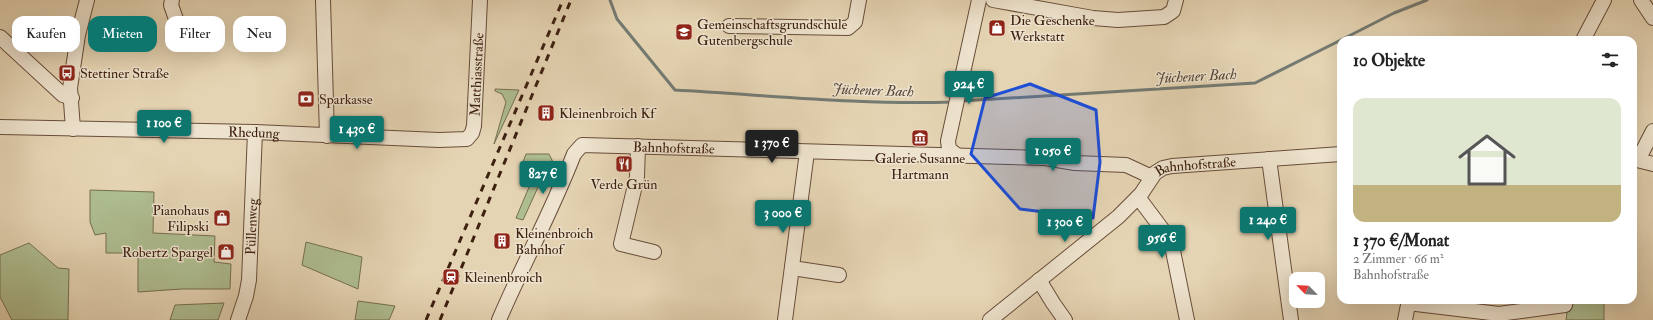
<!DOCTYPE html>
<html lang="de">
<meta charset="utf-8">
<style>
body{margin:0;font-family:"IM FELL Double Pica",serif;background:#f6f6f6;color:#222;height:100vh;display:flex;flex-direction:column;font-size:15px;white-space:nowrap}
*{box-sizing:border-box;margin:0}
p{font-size:13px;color:#767676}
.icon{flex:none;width:22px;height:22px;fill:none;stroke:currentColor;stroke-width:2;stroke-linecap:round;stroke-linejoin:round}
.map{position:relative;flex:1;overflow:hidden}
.sheet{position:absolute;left:1337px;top:36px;width:300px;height:268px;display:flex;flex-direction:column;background:#fff;border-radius:12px;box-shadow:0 4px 16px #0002}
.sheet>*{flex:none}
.hud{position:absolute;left:12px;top:16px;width:380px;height:36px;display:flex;gap:8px}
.needle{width:26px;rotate:295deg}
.tools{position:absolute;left:1289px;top:272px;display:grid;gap:8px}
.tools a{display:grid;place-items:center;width:36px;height:36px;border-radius:8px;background:#fff;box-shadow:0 4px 16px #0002;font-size:20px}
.price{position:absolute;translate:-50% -34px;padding:0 9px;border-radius:4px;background:#0f766e;color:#fff;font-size:13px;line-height:26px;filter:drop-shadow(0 1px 2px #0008)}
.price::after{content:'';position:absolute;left:50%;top:24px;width:12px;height:9px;margin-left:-6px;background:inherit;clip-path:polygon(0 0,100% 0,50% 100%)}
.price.active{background:#222;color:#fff}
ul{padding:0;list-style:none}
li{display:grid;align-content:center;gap:8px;height:212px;padding:0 16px}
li+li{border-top:1px solid #e0e0e0}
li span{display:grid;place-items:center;height:124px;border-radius:12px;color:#555}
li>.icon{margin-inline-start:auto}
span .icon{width:72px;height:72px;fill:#fffc;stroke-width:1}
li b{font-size:17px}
h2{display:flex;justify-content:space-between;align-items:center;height:48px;padding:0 16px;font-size:17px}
.pill{padding:0 14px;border-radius:12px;background:#fff;box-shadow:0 4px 16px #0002;font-size:14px;line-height:36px}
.pill.active{background:#0f766e;color:#fff}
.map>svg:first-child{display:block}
.green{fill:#aebe91;stroke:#766f51}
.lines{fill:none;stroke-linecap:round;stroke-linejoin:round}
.stream{stroke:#747b73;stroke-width:3}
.minor-casing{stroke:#684d3a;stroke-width:16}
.minor{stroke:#eee3ce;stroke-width:14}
.rail{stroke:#3e2011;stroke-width:3;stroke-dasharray:7 7;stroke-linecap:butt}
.marked{fill:#1d4ed8;fill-opacity:0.2;stroke:#1d4ed8;stroke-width:3;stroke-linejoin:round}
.labels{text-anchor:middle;stroke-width:3;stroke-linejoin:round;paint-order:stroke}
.poi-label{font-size:14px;fill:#3e2011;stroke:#eee3ce;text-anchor:start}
.street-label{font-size:14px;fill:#3e2011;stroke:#eee3ce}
.water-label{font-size:15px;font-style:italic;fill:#54463a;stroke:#eee3ce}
</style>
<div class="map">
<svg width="1653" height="320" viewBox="0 0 1653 320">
<rect width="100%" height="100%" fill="#e5d4b3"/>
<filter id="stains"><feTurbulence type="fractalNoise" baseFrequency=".005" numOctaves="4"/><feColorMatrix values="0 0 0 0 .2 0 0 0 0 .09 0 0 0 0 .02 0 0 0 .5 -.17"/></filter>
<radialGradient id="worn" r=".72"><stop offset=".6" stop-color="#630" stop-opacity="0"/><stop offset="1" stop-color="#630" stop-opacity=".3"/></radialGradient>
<!-- green -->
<g class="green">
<polygon points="495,89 519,90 494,144 506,102 502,94 495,91"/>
<polygon points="526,154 549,154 553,162 550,161 523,220 516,218 532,180 520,175 526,163 523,162"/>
<polygon points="90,190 154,192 153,233 215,236 214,262 231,264 230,289 182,289 138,292 138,253 106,253 106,233 95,235 90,222"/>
<polygon points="306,242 362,257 358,289 302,265"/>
<polygon points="29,243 58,268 69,269 68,320 12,320 0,297 0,255"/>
<polygon points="1576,300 1604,300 1604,320 1566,320 1568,306"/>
<polygon points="358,301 395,306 389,320 355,320"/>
<polygon points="224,303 218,320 170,320 175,305"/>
</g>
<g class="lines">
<!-- stream -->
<g class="stream">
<path d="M610 0 617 19 675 90C767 95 860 105 952 102"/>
<polyline points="1341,40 1394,13 1427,0"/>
<polyline points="962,101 1255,83 1341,40"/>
</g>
<!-- minor casing -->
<g class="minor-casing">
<g id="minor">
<polyline points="172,0 171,5 177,22"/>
<polyline points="323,0 327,136"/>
<polyline points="993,0 1093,18 1118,20 1164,17 1173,11 1176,0"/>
<polyline points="1641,0 1653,18"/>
<polyline points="729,26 848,28 855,22 859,0"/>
<polyline points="0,37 63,95 72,98"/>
<polyline points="1583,40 1604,0"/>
<path id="s1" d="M0 127 255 132 439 140 467 139 472 133 474 126 480 0"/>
<polyline points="73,129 70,88 78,35 87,0"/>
<polyline points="638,146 637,177 621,244 654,252"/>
<polyline points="958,156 949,149 948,141 979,0"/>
<polyline points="1269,159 1291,320"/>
<polyline points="1633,159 1653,164"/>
<polyline points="1638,160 1653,131"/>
<polyline points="1138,197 1171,241 1187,320"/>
<polyline points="792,268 839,275"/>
<polyline points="1039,280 1053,303 1065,320"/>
<polyline points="1408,303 1499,314 1565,305 1566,300"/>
<path id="s2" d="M238 320 246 296 249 280 255 132"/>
<path id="s3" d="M499 320C523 264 552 211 574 154L582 145 1045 158 1075 163 1126 165 1152 177"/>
<polyline points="785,320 807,152"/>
<path id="s4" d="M990 320 1118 217 1141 194 1155 173 1163 168 1172 166 1341 154"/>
<polyline points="1405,320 1409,300"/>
</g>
</g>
<!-- minor -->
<use href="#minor" class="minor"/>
<!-- rail -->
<g class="rail">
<polyline points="426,320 563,0"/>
<polyline points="440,320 571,0"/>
</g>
</g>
<!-- marked area -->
<path class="marked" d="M1030 84 1096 110 1100 162 1093 218 1020 209 971 154 985 98Z"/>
<!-- icons -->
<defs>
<g id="shop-square" transform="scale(0.9)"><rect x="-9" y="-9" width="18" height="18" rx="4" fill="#8f2418" stroke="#eee3ce"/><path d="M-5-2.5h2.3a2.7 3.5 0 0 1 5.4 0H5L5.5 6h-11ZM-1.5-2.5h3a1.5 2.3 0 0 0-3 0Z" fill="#fff"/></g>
<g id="school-square" transform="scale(0.9)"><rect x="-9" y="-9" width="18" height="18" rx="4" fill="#8f2418" stroke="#eee3ce"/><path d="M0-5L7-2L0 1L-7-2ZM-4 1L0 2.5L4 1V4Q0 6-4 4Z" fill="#fff"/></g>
<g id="bus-square" transform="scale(0.9)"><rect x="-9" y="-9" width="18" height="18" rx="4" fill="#8f2418" stroke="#eee3ce"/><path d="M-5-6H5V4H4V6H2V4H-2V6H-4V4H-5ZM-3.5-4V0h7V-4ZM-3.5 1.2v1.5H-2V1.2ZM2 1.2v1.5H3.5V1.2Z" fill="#fff"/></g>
<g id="bank-square" transform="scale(0.9)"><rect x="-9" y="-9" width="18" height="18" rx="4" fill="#8f2418" stroke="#eee3ce"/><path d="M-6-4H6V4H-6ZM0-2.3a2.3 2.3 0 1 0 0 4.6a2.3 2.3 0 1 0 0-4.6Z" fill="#fff"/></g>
<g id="building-square" transform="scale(0.9)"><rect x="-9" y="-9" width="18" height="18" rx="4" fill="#8f2418" stroke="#eee3ce"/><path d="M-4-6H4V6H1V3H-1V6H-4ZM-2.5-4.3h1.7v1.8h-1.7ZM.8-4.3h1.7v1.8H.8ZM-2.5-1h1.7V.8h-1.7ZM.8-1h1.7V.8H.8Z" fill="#fff"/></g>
<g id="museum-square" transform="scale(0.9)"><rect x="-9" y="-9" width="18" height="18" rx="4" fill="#8f2418" stroke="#eee3ce"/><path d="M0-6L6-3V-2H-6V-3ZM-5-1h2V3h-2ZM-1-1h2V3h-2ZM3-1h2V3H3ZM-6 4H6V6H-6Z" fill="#fff"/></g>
<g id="restaurant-square" transform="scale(0.9)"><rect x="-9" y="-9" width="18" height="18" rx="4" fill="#8f2418" stroke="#eee3ce"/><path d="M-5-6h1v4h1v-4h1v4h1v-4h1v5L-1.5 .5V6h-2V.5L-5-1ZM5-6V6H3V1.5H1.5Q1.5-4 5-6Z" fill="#fff"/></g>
<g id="station-square" transform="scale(0.9)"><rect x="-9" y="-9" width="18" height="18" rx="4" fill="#8f2418" stroke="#eee3ce"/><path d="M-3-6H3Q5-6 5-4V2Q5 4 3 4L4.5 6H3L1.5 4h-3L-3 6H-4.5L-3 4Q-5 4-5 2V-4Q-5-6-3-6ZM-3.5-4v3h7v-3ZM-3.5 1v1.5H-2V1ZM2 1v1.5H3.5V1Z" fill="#fff"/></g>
</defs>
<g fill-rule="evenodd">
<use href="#shop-square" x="997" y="28"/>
<use href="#school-square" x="684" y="32"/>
<use href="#bus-square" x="67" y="73"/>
<use href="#bank-square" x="306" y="99"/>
<use href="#building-square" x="546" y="113"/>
<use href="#museum-square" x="920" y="138"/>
<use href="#restaurant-square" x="624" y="164"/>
<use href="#shop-square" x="222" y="218"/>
<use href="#building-square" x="502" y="241"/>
<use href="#shop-square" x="226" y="252"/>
<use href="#station-square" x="451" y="277"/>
</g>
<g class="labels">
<!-- poi labels -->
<g class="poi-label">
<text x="1010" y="25">Die Geschenke<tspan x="1010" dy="16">Werkstatt</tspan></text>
<text x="697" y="29">Gemeinschaftsgrundschule<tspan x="697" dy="16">Gutenbergschule</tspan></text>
<text x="80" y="78">Stettiner Straße</text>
<text x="319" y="104">Sparkasse</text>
<text x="559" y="118">Kleinenbroich Kf</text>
<text x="920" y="163" text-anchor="middle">Galerie Susanne<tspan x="920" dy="16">Hartmann</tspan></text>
<text x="624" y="189" text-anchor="middle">Verde Grün</text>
<text x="209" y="215" text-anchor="end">Pianohaus<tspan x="209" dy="16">Filipski</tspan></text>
<text x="515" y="238">Kleinenbroich<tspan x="515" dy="16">Bahnhof</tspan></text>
<text x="213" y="257" text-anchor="end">Robertz Spargel</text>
<text x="464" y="282">Kleinenbroich</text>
</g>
<!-- street labels -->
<g class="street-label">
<text dy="5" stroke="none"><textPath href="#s1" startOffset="534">Matthiasstraße</textPath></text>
<text dy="5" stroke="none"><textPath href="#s1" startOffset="254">Rhedung</textPath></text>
<text dy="5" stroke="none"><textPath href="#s3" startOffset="286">Bahnhofstraße</textPath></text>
<text dy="5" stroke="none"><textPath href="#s4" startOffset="264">Bahnhofstraße</textPath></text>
<text dy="5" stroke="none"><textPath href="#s2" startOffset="95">Püllenweg</textPath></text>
</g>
<!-- water labels -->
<g class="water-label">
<text transform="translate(1196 76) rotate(-3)" y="5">Jüchener Bach</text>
<text transform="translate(873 90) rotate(2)" y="5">Jüchener Bach</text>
</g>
</g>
<rect width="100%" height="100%" filter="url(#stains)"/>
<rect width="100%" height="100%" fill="url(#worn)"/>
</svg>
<div class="tools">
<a><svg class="needle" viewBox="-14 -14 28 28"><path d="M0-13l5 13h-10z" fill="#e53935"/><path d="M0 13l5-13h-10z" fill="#767676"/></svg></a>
</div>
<b class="price" style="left:969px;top:105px">924 €</b>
<b class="price" style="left:164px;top:144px">1 100 €</b>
<b class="price" style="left:357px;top:150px">1 430 €</b>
<b class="price active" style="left:772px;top:164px">1 370 €</b>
<b class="price" style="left:1053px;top:172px">1 050 €</b>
<b class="price" style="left:543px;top:195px">827 €</b>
<b class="price" style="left:783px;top:234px">3 000 €</b>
<b class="price" style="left:1268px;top:241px">1 240 €</b>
<b class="price" style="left:1065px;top:243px">1 300 €</b>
<b class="price" style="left:1162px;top:259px">956 €</b>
<div class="hud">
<a class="pill">Kaufen</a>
<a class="pill active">Mieten</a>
<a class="pill">Filter</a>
<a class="pill">Neu</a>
</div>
<section class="sheet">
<h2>10 Objekte<svg class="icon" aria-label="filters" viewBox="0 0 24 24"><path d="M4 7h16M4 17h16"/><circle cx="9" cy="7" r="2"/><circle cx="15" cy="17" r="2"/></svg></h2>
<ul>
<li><span style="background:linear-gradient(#dfe7d0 70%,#c2b280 0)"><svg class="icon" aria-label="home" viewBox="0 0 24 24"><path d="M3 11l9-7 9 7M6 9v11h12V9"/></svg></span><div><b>1 370 €/Monat</b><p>2 Zimmer · 66 m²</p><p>Bahnhofstraße</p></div></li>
</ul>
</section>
</div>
